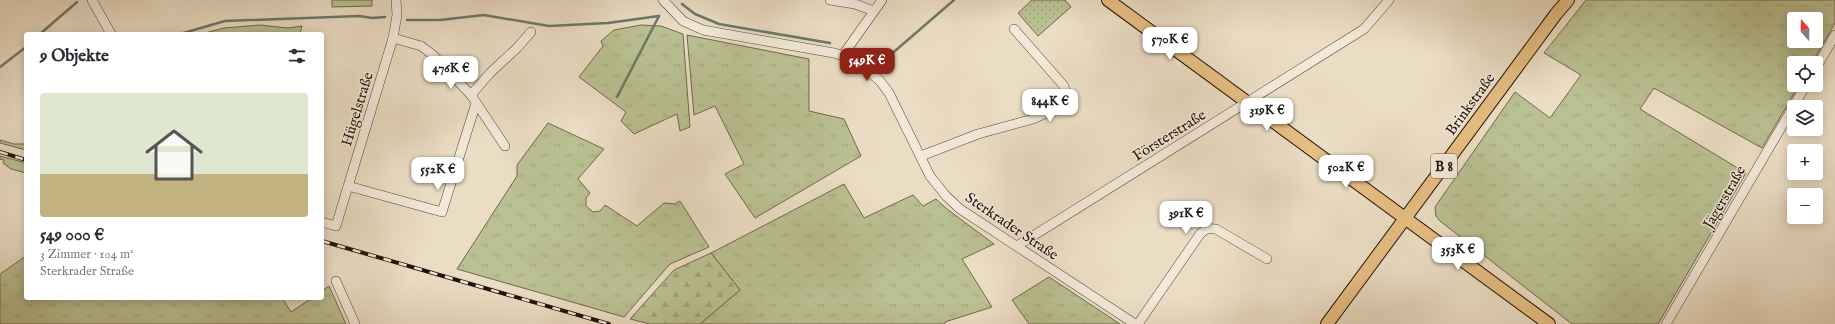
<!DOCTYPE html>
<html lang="de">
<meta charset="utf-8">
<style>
body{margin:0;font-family:"IM FELL English",serif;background:#f7f7f7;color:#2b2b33;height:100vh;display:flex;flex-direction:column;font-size:15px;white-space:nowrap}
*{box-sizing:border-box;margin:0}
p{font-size:13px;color:#7c7c81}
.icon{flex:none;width:22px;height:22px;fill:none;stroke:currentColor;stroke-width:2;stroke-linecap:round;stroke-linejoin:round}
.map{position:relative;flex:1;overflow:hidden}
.drawer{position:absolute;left:24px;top:32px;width:300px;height:268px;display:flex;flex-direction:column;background:#fff;border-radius:4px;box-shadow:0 2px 10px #0003}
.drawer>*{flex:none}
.needle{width:26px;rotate:340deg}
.controls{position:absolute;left:1787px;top:12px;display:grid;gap:8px}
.controls a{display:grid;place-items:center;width:36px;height:36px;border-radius:4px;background:#fff;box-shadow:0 2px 10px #0003;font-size:20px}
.price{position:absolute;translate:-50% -34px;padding:0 9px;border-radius:8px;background:#fff;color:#222;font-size:13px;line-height:26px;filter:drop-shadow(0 1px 2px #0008)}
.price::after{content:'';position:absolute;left:50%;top:24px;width:12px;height:9px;margin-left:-6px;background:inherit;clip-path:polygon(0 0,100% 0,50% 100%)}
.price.on{background:#8f2418;color:#fff}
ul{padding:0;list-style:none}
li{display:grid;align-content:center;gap:8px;height:212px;padding:0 16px}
li span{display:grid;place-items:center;height:124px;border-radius:4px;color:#555}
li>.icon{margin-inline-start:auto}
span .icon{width:72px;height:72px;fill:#fffc;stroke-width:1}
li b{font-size:17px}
h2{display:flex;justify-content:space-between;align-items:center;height:48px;padding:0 16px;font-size:17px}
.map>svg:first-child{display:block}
.grass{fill:url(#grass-tufts);stroke:#6e694c;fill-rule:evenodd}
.forest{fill:url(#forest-firs);stroke:#6e694c}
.park{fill:url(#park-dots);stroke:#6e694c}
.pitch{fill:#bac092;stroke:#6e694c}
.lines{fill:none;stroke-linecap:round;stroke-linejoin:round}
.stream{stroke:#6a796b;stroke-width:2.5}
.minor-casing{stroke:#554536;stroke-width:10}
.major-casing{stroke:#231207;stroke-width:14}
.minor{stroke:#f2e9d9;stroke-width:9}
.major{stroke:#e6be82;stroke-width:12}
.rail-casing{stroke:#231207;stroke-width:4}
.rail{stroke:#f2e9d9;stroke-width:2.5;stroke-dasharray:8;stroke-linecap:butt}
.labels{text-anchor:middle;stroke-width:3;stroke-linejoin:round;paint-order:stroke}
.shield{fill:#f2e9d9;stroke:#615246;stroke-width:1}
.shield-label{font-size:14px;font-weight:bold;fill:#231207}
.street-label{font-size:15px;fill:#231207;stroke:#f2e9d9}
</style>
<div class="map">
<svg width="1835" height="324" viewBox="0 0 1835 324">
<defs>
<pattern id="grass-tufts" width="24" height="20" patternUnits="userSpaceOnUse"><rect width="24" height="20" fill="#bac092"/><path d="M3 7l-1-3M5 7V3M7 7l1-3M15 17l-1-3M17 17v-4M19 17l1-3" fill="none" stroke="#a0a47c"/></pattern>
<pattern id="forest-firs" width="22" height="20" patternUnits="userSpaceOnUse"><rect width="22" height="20" fill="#bac092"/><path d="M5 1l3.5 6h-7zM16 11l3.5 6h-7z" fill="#a0a47c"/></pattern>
<pattern id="park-dots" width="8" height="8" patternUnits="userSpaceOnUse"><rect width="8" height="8" fill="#bac092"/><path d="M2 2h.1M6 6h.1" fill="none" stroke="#a0a47c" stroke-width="1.8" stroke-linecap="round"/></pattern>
</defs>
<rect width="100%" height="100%" fill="#ebddc4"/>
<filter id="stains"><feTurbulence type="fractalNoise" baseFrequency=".005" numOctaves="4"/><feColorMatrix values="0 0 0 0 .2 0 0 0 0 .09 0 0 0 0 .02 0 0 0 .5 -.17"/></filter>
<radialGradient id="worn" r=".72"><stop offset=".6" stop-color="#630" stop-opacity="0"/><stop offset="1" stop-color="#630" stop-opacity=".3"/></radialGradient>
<!-- grass -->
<g class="grass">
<path d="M1586 0H1835V23L1812 63H1794V85H1799L1762 148 1654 88 1640 109 1746 173 1658 324H1572L1440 221 1436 216 1435 207 1515 92 1550 118 1581 75 1544 53ZM1794 19H1816V41H1794Z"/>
<polygon points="260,25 288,28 302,26 300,34 205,33 224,28"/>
<polygon points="641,25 661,26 683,34 690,127 680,131 677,114 634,134 621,121 626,112 579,77 603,46 601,41 614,30"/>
<polygon points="687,35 809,59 809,111 844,119 861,156 755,218 725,174 744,164 715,106 694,115"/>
<polygon points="548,123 604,149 578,179 590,193 586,198 586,206 593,212 600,211 605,205 637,226 664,203 675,204 680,201 709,247 670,264 624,317 457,269 517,176 517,165"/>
<polygon points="0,140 14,144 26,144 26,150 0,143"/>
<polygon points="0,156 26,163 26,173 11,169 3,163 4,160 0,159"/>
<polygon points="844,184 864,218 913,195 923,206 936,199 947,209 994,244 962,259 992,307 945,322 945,324 700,324 740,290 711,253"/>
<polygon points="26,256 26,298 282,298 291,312 312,298 322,298 322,291 329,286 346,324 0,324 0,274"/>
<polygon points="1049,277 1120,324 1029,324 1012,300"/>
</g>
<!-- forest -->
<polygon class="forest" points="711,253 740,290 700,324 650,324 630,319 674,270"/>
<!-- park -->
<polygon class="park" points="1032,0 1065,0 1071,7 1038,36 1018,13"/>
<!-- pitch -->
<polygon class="pitch" points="332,0 372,0 372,6 332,7"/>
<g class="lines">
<!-- stream -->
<g class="stream">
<polyline points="682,4 695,14 719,24 830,43"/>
<polyline points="407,20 440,20 484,15 549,26 608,23 659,16"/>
<polyline points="40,34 77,2"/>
<polyline points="180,34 225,21 359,16 372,18 385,17"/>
<polyline points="881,63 954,0"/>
<polyline points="0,67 26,47"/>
<polyline points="617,97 659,16"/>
</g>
<!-- minor casing -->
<g class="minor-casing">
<g id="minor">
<polyline points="92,0 111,34"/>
<polyline points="663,0 683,21 703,30 834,53 856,60 880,81 889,93 930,176 946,196 960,209 1135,324"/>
<polyline points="830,0 855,4 874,11"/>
<polyline points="393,38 421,46 433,55 471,95 505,146"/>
<polyline points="843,55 882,0"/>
<polyline points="1816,68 1835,35"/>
<polyline points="471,95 490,73 517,48 531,32"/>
<polyline points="921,156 978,134 1033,119 1051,111 1062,104 1066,98 1064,86 1014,29"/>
<polyline points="348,186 442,212 476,103"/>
<polyline points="322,222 336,226 393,38 397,15 396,0"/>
<polyline points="1017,246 1364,29 1389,0"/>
<polyline points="336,281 355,324"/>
<path d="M1138 324 1200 234C1205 229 1208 228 1216 229L1267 259"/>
<polyline points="1666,324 1806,85"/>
</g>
</g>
<!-- major casing -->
<g class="major-casing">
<g id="major">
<polyline points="1108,0 1549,324"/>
<polyline points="1327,324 1556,14 1568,0"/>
</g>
</g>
<!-- minor -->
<use href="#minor" class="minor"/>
<!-- major -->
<use href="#major" class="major"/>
<!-- rail casing -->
<g class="rail-casing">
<g id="rail">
<polyline points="0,152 26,160"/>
<polyline points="322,241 609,324"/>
</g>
</g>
<!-- rail -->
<use href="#rail" class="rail"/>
</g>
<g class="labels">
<!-- shield labels -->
<rect class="shield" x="1431" y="154" width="26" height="24" rx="3"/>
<g class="shield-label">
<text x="1444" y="171">B 8</text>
</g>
<!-- street labels -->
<g class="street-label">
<text transform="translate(1470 104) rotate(-54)" y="5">Brinkstraße</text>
<text transform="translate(357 109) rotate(-73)" y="5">Hügelstraße</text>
<text transform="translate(1169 135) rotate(-32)" y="5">Försterstraße</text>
<text transform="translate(1724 197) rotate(-60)" y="5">Jägerstraße</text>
<text transform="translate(1012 226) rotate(34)" y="5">Sterkrader Straße</text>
</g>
</g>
<rect width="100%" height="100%" filter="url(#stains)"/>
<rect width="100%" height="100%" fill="url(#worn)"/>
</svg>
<div class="controls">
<a><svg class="needle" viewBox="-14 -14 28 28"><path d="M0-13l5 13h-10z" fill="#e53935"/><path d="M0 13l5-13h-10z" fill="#7c7c81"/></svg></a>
<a><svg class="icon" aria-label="locate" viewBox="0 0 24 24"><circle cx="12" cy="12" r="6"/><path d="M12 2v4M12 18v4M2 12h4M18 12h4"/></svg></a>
<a><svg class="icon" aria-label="layers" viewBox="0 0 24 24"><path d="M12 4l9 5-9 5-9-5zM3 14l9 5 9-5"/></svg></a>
<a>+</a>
<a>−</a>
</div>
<b class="price" style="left:1170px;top:61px">570K €</b>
<b class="price on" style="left:867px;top:82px">549K €</b>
<b class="price" style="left:451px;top:90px">476K €</b>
<b class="price" style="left:1050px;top:123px">844K €</b>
<b class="price" style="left:1267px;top:132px">319K €</b>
<b class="price" style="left:1346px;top:189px">502K €</b>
<b class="price" style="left:438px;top:191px">552K €</b>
<b class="price" style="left:1186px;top:235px">391K €</b>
<b class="price" style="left:1458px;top:271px">353K €</b>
<section class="drawer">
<h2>9 Objekte<svg class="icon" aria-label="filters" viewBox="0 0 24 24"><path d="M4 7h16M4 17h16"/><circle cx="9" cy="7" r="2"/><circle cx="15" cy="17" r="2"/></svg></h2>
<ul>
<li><span style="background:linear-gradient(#dfe7d0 65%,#c2b280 0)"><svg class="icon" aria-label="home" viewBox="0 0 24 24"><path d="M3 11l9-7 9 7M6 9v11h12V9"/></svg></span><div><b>549 000 €</b><p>3 Zimmer · 104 m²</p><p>Sterkrader Straße</p></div></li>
</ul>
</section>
</div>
